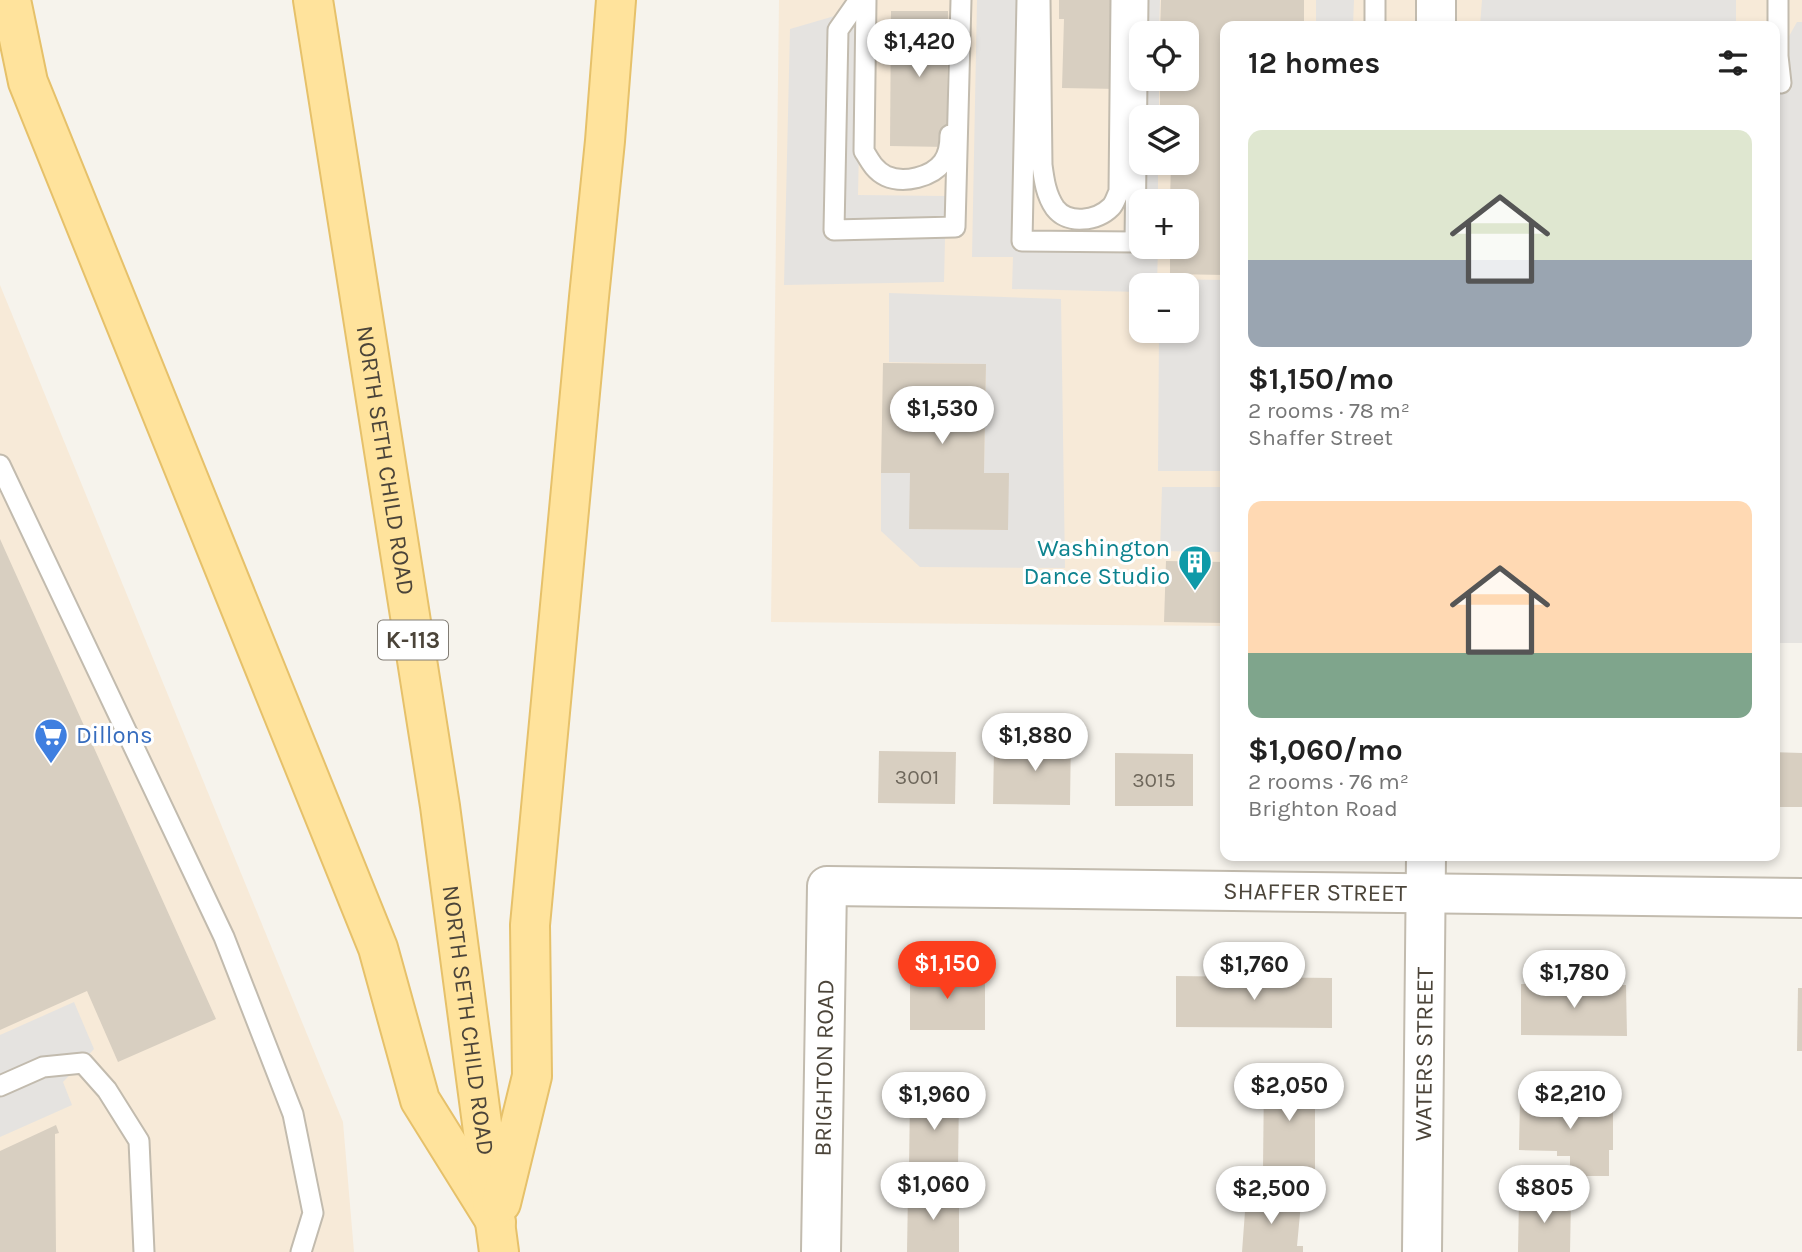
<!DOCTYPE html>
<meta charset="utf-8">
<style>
body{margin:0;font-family:Karla,sans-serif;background:#f6f6f6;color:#222;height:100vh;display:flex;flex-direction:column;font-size:26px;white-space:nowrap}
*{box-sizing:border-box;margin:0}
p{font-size:23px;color:#767676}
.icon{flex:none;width:38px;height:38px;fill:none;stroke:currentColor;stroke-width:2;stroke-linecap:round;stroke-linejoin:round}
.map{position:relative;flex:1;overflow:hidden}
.drawer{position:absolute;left:1220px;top:21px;width:560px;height:840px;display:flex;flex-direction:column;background:#fff;border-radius:14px;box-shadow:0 4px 10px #0003}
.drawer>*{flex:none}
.fabs{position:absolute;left:1129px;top:21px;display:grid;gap:14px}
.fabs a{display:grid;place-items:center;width:70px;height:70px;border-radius:14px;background:#fff;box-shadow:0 4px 10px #0003;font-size:35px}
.price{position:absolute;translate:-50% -60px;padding:0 16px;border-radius:24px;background:#fff;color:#222;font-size:23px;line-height:46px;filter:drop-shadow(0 2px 4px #0008)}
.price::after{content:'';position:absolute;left:50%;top:42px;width:21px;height:16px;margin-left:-10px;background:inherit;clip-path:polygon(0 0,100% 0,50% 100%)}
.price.current{background:#fc3f1d;color:#fff}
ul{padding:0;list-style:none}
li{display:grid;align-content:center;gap:14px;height:371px;padding:0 28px}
li span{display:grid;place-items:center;height:217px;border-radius:14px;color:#555}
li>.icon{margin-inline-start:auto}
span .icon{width:126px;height:126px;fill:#fffc;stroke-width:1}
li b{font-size:30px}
h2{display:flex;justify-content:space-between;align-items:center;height:84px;padding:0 28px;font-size:30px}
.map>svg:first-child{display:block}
.commercial{fill:#f7ead8;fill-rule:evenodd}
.parking{fill:#e5e3e0}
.building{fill:#d8cfc1}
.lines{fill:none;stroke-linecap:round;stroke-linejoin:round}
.lane-casing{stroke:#c2bbae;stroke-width:23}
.street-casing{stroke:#c2bbae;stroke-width:42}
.primary-casing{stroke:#e6c16a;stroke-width:42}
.lane{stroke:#fff;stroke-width:19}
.street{stroke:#fff;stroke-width:38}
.primary{stroke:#ffe39c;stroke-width:38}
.labels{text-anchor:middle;stroke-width:6;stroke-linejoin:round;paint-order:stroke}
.number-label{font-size:21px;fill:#6e675b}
.shield{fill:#fff;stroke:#817c74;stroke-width:2}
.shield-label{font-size:23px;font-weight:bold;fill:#4b4439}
.street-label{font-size:24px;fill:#4b4439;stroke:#fff}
.culture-label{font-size:24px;fill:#0d838f;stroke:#fff;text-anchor:end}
.shop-label{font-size:24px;fill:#366cbe;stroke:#fff;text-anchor:start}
</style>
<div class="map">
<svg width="1802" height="1252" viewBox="0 0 1802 1252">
<rect width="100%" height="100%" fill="#f6f3ec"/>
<!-- commercial -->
<g class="commercial">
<path d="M779 0H1802V632L1774 631V26H1225V626L771 622ZM1141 33H1186V79H1141ZM1141 117H1186V163H1141ZM1141 201H1186V247H1141ZM1141 285H1186V331H1141Z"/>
<polygon points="0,285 343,1122 354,1252 0,1252"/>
</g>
<!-- parking -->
<g class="parking">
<polygon points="977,0 1031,0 1026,232 1131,233 1136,0 1160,0 1159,33 1141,33 1141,79 1159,79 1159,117 1141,117 1141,163 1158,163 1158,201 1141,201 1141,247 1158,247 1157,285 1141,285 1141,292 1012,289 1013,257 972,257"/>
<polygon points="1316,0 1354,0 1353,26 1316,26"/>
<polygon points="1482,0 1736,0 1736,26 1480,26"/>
<polygon points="862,8 858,195 946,196 944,282 784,285 790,29"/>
<polygon points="1797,22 1802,22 1802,643 1775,643 1774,63"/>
<polygon points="1160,279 1225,280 1225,471 1158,471 1159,331 1186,331 1186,285 1160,285"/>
<polygon points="889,293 1061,299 1065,568 920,567 881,531 881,473 910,473 910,529 1008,530 1008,474 984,473 986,364 889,362"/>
<polygon points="1162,487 1225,487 1225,552 1160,551"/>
<polygon points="74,1002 94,1049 63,1082 72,1105 0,1137 0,1035"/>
</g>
<!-- building -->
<g class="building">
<polygon points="1059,0 1121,0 1119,89 1062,88 1064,19 1059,19"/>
<polygon points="1161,0 1304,0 1304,26 1225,26 1225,275 1170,274 1170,247 1186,247 1186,201 1170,201 1171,163 1186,163 1186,117 1160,117 1160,79 1186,79 1186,33 1160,33"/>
<polygon points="891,11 948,11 947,147 890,146"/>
<polygon points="883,363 986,364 984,473 1009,473 1008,530 909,529 910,473 881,473"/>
<polygon points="0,539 216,1019 118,1062 87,991 0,1030"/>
<polygon points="1166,561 1225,562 1225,623 1164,622"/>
<polygon points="1041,730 1071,731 1070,805 993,804 994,749 1041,749"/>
<polygon points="879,751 956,752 955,804 878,803"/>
<polygon points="1774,752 1802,753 1802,807 1774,807"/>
<polygon points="1115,753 1193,754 1193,806 1115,806"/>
<polygon points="910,972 985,973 985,1030 910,1030"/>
<polygon points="1176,976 1332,978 1332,1028 1176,1027"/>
<polygon points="1521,984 1626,985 1627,1036 1521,1035"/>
<polygon points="1798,988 1802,988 1802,1051 1797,1051"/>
<polygon points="1264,1076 1315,1077 1315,1169 1263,1169"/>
<polygon points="959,1095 958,1169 909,1169 910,1096"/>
<polygon points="1520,1098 1613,1099 1613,1150 1609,1150 1609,1176 1570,1176 1570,1156 1557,1156 1557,1151 1519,1150"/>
<polygon points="56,1125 59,1133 55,1134 56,1252 0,1252 0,1151"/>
<polygon points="908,1192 959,1193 959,1252 907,1252"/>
<polygon points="1246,1198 1301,1203 1297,1246 1303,1246 1303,1252 1242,1252"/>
<polygon points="1519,1198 1571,1199 1570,1252 1518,1252"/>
</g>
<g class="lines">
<!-- lane casing -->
<g class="lane-casing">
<g id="lane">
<polyline points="859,0 838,30 834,230 955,227 961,0"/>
<path d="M866 0 864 151C870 161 875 171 886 176 904 184 932 177 943 162 949 154 950 145 950 135"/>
<polyline points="1027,0 1022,241 1135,242 1138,0"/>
<path d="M1040 0 1042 165C1044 180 1046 195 1055 208 1068 225 1097 221 1111 207 1115 203 1116 197 1119 192L1121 0"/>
<polyline points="1778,0 1778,56 1781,83"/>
<polyline points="1375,26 1375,0"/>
<polyline points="0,465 224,937 293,1114 313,1213 301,1252"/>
<polyline points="0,1086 43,1067 83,1063 107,1090 139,1141 144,1252"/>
</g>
</g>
<!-- street casing -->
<g class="street-casing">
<g id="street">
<polyline points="1436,26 1436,0"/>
<path id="s1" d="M821 1252 827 886 1802 898"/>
<path id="s2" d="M1422 1252 1426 856"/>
</g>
</g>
<!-- primary casing -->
<g class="primary-casing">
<g id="primary">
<polyline points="11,0 28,82 378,948 420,1100 496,1222"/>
<path id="s3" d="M313 0 440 806 499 1252"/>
<polyline points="501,1203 532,1076 530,925 589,297 605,141 616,0"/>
</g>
</g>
<!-- lane -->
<use href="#lane" class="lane"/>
<!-- street -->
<use href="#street" class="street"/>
<!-- primary -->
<use href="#primary" class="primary"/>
</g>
<!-- icons -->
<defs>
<g id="building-pin" transform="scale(1.75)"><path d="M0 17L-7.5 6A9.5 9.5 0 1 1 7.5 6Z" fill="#0f9aa8" stroke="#fff"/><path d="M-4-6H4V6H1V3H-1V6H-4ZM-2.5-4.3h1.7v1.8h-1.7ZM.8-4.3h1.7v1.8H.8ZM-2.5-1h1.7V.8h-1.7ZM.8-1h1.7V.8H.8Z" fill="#fff"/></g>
<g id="supermarket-pin" transform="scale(1.75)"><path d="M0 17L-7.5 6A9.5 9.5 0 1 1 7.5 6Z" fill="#3f7fe0" stroke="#fff"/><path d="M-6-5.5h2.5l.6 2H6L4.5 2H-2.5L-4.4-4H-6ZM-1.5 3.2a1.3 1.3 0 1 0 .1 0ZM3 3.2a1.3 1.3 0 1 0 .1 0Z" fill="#fff"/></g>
</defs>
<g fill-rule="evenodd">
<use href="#building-pin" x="1195" y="562"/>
<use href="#supermarket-pin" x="51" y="735"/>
</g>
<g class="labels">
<!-- number labels -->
<g class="number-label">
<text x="917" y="784">3001</text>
<text x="1154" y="787">3015</text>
</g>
<!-- shield labels -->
<rect class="shield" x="378" y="620.5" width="70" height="39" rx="5"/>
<g class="shield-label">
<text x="413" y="648">K-113</text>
</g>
<!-- street labels -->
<g class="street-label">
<text dy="8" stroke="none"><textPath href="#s3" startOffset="466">NORTH SETH CHILD ROAD</textPath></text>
<text dy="8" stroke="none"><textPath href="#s1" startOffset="854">SHAFFER STREET</textPath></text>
<text dy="8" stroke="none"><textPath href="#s3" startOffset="1032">NORTH SETH CHILD ROAD</textPath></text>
<text dy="8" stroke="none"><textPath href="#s2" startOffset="198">WATERS STREET</textPath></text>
<text dy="8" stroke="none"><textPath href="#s1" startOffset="184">BRIGHTON ROAD</textPath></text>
</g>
<!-- culture labels -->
<g class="culture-label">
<text x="1170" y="556">Washington<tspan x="1170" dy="28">Dance Studio</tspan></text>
</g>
<!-- shop labels -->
<g class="shop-label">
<text x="76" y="743">Dillons</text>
</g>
</g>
</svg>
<div class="fabs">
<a><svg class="icon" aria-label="locate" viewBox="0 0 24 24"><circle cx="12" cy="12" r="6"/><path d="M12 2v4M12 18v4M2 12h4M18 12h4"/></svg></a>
<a><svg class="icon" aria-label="layers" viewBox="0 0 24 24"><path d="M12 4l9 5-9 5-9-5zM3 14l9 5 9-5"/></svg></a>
<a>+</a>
<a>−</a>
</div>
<b class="price" style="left:919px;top:79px">$1,420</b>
<b class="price" style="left:942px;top:446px">$1,530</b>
<b class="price" style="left:1035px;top:773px">$1,880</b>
<b class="price current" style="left:947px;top:1001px">$1,150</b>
<b class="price" style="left:1254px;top:1002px">$1,760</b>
<b class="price" style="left:1574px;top:1010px">$1,780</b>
<b class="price" style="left:1289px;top:1123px">$2,050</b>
<b class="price" style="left:1570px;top:1131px">$2,210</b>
<b class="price" style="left:934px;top:1132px">$1,960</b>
<b class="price" style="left:933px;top:1222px">$1,060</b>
<b class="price" style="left:1544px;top:1225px">$805</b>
<b class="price" style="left:1271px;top:1226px">$2,500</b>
<section class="drawer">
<h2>12 homes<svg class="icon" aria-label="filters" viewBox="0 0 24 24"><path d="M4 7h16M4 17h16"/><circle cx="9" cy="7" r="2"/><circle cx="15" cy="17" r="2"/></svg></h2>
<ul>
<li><span style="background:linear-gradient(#dfe7d0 60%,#9aa5b1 0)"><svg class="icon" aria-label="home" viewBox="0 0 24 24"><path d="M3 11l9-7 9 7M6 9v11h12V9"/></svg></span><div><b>$1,150/mo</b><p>2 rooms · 78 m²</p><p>Shaffer Street</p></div></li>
<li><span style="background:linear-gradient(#ffd9b3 70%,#7fa58c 0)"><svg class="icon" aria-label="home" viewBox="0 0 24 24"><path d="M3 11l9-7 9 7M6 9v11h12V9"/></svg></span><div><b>$1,060/mo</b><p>2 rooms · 76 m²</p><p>Brighton Road</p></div></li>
</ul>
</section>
</div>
